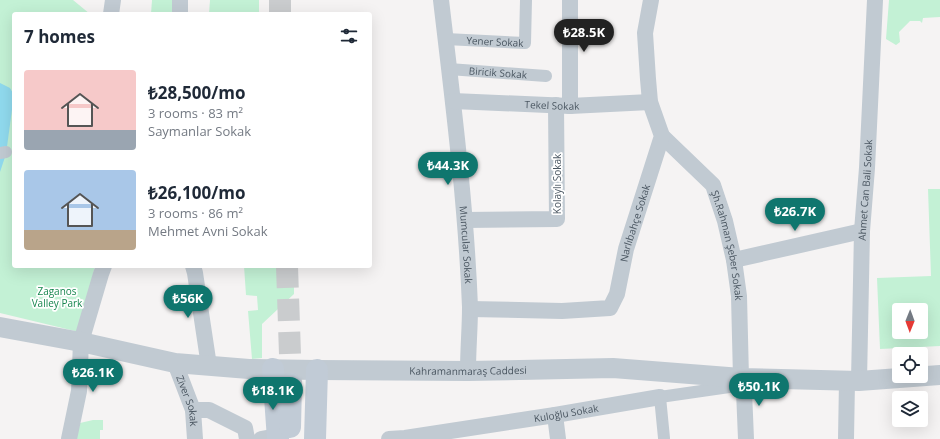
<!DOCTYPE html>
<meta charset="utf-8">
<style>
body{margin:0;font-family:"Open Sans",sans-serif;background:#f6f6f7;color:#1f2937;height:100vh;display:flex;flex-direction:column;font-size:15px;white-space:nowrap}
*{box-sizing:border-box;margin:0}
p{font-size:13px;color:#747a83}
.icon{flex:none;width:22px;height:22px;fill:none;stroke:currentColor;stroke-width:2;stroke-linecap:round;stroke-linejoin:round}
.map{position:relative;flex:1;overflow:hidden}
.details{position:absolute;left:12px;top:12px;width:360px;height:256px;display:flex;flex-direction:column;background:#fff;border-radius:4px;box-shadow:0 4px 16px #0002}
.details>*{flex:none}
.needle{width:26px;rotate:181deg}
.buttons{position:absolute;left:892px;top:303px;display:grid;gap:8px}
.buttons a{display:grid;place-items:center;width:36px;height:36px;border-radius:4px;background:#fff;box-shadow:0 4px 16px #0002;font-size:20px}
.price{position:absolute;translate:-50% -34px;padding:0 9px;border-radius:14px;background:#0f766e;color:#fff;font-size:13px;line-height:26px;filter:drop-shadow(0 1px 2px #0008)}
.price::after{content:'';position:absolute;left:50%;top:24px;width:12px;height:9px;margin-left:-6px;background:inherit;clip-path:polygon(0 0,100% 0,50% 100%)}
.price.active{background:#222;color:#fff}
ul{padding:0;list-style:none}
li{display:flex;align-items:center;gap:12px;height:100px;padding:0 12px}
li span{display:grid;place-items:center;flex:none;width:112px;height:80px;border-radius:4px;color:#555}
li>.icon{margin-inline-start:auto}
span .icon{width:48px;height:48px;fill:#fffc;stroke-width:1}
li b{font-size:17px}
h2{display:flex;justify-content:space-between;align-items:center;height:48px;padding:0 12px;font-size:17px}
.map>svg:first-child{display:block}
.green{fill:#c3f1d5;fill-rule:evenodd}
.water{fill:#90daee}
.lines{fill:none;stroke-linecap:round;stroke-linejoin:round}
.secondary-tunnel{stroke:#caccce;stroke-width:22;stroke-dasharray:22 11;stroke-linecap:butt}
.pedestrian{stroke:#c1cad2;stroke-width:12}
.minor{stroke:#c1cad2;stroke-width:16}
.tertiary{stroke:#c1cad2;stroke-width:20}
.secondary{stroke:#c1cbd6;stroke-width:22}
.labels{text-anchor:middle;stroke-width:3.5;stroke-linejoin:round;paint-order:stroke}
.street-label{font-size:10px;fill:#4a5661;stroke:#fff}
.park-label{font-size:10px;fill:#17864f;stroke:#fff}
</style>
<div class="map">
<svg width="940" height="439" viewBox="0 0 940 439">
<rect width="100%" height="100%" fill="#f5f3f3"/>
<!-- green -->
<g class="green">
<polygon points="0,0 73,0 90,14 14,14 14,266 95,266 79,332 0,313"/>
<polygon points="152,0 175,0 174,14 151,14"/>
<polygon points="210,0 259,0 259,14 209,14"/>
<polygon points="889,0 940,0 940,17 923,18 922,23 920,21 910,21 899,32 900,42 896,45 886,39"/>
<path d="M928 189H940V346L880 349 877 278 931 276ZM899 310H921V332H899Z"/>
<polygon points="244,266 294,266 294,294 262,324 262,358 252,359 248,311 258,310 257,296 246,295"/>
<polygon points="93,420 103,420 103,430 100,430 100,439 76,439 80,423"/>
</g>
<!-- water -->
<polygon class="water" points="0,83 10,88 14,95 6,154 0,172"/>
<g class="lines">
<!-- secondary-tunnel -->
<g class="secondary-tunnel">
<polyline points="280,0 280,14"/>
<polyline points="287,266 291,384"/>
</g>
<!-- pedestrian -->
<g class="pedestrian">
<path id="s1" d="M446 39 525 43 526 0"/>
<path id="s2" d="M449 69 546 76"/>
<polyline points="0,153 6,152"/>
<polyline points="664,438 660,397 743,385"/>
</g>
<!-- minor -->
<g class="minor">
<path id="s3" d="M441 0C453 102 466 204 470 307 470 328 468 349 468 371"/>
<polyline points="570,0 570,106"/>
<polyline points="111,14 113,0"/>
<polyline points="180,14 180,0"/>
<path id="s4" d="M453 101 570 106 650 102"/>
<path id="s5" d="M662 136 713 185 725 221 734 260 739 296 741 378 744 391 746 439"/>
<polyline points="465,220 557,219 556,105"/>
<polyline points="734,260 862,231"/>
<polyline points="193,266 195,273 209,366"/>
<path id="s6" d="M470 309 562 311 610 308 617 294 626 249 662 136 650 102 648 79 645 33 651 0"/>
<path id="s7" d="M175 363 193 410 195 439"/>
<path id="s8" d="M859 381 862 231 867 168 875 0"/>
<polyline points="193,410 209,410 245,428 247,439"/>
<polyline points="555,415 558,439"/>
<polyline points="69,439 79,391 81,342 101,274 104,266"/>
<polyline points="261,439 277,436"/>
<path id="s9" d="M389 439 405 438 555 415 660 397"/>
<polyline points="846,439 847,381"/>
</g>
<!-- tertiary -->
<path class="tertiary" id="s10" d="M0 327 81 342 175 363 249 369 317 370 468 371 613 368 741 378 859 381 940 375"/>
<!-- secondary -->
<g class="secondary">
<polyline points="273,369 278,439"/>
<polyline points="290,427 291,384"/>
<polyline points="315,439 317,370"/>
</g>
</g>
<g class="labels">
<!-- street labels -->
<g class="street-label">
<text dy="4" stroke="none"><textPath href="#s1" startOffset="49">Yener Sokak</textPath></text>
<text dy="4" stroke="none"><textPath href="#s2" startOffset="49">Biricik Sokak</textPath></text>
<text dy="4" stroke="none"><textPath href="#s4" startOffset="99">Tekel Sokak</textPath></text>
<text transform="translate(557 184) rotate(-90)" y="4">Kolaylı Sokak</text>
<text dy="4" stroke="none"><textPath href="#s8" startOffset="191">Ahmet Can Bali Sokak</textPath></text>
<text dy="4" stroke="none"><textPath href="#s6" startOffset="229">Narlıbahçe Sokak</textPath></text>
<text dy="4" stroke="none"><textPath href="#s3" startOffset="246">Mumcular Sokak</textPath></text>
<text dy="4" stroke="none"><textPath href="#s5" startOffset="133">Şh.Rahman Şeber Sokak</textPath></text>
<text dy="4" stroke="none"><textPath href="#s10" startOffset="472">Kahramanmaraş Caddesi</textPath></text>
<text dy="4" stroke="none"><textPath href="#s7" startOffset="40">Ziver Sokak</textPath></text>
<text dy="4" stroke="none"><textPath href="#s9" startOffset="179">Kuloğlu Sokak</textPath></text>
</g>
<!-- park labels -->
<g class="park-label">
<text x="57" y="295">Zaganos<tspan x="57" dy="12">Valley Park</tspan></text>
</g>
</g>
</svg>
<div class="buttons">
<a><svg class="needle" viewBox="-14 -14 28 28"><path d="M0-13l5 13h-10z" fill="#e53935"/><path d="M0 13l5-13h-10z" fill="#747a83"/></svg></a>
<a><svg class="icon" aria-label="locate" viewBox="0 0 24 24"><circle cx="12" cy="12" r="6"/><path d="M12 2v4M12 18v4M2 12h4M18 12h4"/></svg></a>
<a><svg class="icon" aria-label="layers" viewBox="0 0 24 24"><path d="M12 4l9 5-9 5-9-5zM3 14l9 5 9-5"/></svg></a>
</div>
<b class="price active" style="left:584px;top:53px">₺28.5K</b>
<b class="price" style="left:448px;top:186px">₺44.3K</b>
<b class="price" style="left:795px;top:232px">₺26.7K</b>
<b class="price" style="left:188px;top:319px">₺56K</b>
<b class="price" style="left:93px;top:393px">₺26.1K</b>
<b class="price" style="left:759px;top:407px">₺50.1K</b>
<b class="price" style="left:273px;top:411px">₺18.1K</b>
<section class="details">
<h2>7 homes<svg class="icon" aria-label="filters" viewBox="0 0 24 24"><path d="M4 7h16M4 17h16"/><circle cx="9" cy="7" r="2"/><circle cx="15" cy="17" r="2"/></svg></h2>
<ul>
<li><span style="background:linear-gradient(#f6c9c9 75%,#9aa5b1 0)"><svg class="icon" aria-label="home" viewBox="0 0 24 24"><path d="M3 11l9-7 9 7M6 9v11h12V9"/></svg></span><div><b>₺28,500/mo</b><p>3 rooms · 83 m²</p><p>Saymanlar Sokak</p></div></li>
<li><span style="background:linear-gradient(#a9c7e8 75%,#b9a48a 0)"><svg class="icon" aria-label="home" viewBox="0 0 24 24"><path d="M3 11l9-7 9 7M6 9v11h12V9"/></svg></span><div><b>₺26,100/mo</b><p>3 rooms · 86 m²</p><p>Mehmet Avni Sokak</p></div></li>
</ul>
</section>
</div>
